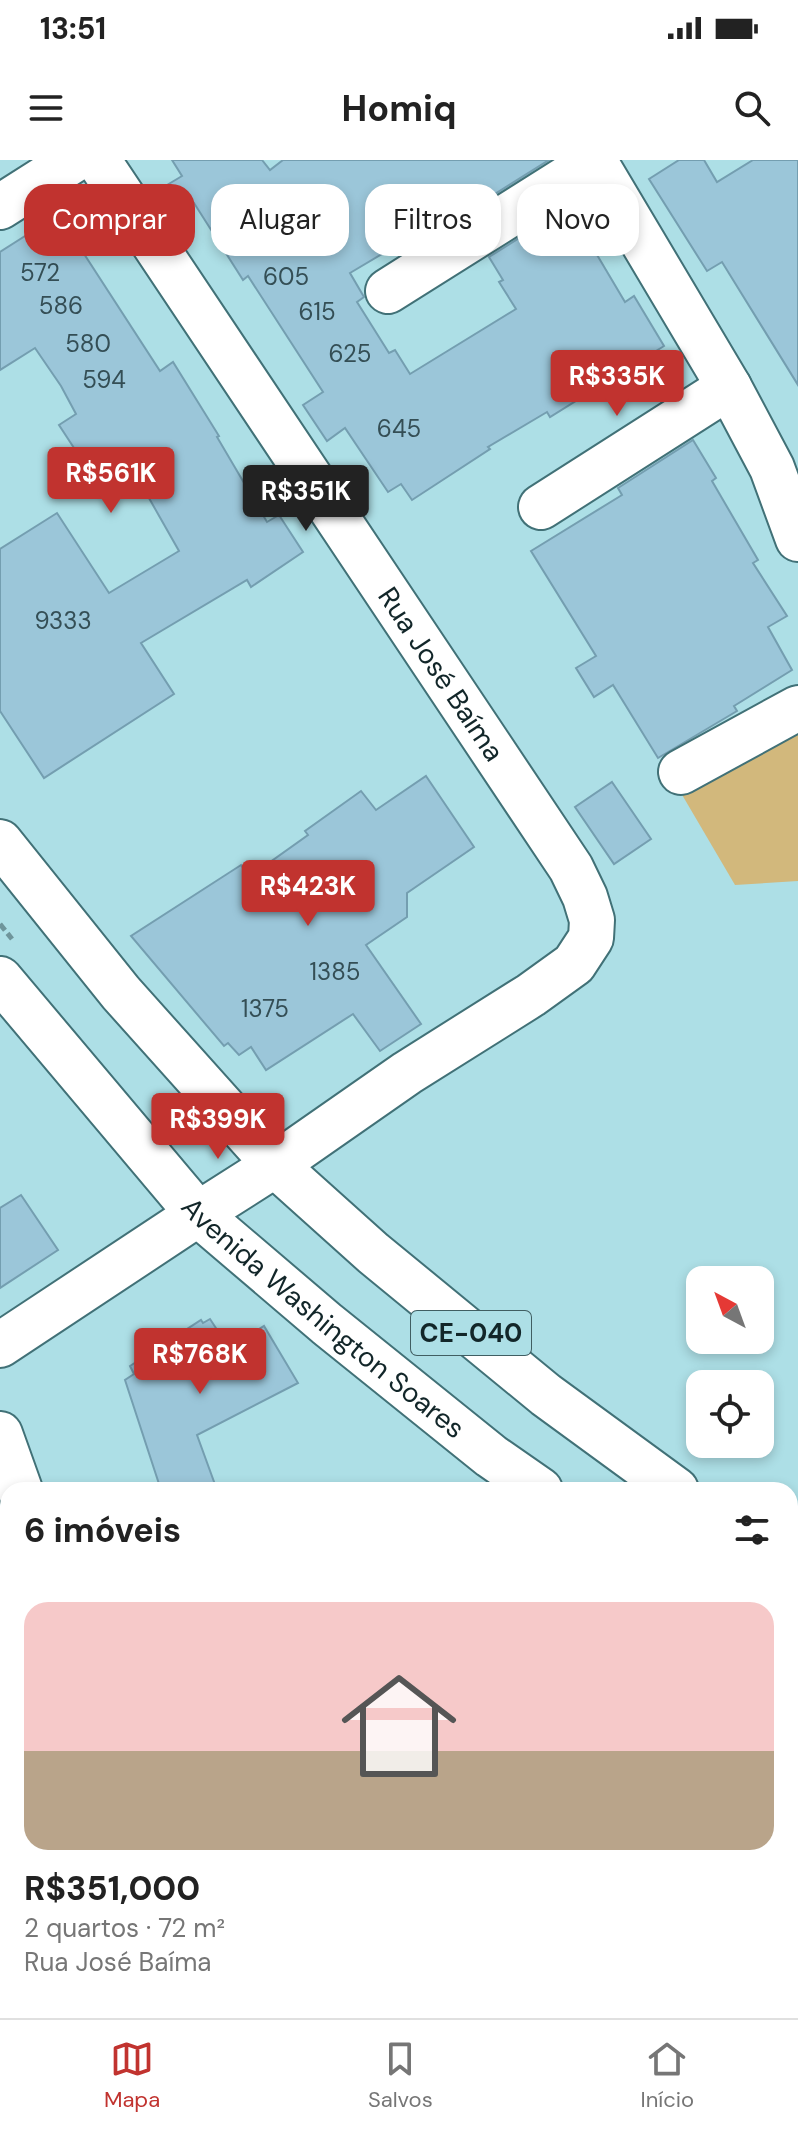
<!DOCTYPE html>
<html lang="pt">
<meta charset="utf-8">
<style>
body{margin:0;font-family:"DM Sans",sans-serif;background:#f6f6f6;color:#222;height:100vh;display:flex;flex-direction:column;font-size:30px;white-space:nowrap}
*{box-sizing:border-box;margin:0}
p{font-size:26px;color:#767676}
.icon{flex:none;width:44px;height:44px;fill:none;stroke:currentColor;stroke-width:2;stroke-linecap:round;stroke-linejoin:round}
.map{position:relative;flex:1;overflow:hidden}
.panel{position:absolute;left:0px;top:1322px;width:798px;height:536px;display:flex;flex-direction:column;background:#fff;border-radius:24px 24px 0 0;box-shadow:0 4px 12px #0003}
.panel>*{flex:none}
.guide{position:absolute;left:24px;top:24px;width:750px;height:72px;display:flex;gap:16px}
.needle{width:52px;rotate:319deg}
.buttons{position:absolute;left:686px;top:1106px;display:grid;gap:16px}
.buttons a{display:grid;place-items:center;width:88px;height:88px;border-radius:16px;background:#fff;box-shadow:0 4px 12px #0003;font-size:40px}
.price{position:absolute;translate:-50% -68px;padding:0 18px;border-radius:8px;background:#c1332f;color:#fff;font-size:26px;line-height:52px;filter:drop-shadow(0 2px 4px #0008)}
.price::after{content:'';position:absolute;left:50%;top:48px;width:24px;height:18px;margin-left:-12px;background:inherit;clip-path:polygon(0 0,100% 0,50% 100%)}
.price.selected{background:#222;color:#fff}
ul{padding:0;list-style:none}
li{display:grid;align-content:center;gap:16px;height:424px;padding:0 24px}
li+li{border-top:2px solid #e0e0e0}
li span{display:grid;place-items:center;height:248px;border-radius:24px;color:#555}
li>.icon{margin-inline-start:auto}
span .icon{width:144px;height:144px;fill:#fffc;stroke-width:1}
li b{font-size:34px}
h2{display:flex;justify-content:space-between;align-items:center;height:96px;padding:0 24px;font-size:34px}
.chip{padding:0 28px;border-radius:24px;background:#fff;box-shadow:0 4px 12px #0003;font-size:28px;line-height:72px}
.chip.selected{background:#c1332f;color:#fff}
.status{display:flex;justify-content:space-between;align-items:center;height:56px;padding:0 40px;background:#fff;direction:ltr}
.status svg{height:22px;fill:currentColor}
header{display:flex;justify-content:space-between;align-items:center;height:104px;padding:0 24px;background:#fff;font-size:36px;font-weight:700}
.dock{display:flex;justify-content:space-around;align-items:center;height:112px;border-top:2px solid #e0e0e0;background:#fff;font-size:22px;color:#767676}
.dock a{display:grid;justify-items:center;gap:4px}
.dock .selected{color:#c1332f}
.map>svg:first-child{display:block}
.green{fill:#d2b87c}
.building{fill:#9bc6d9;stroke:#749eb0;stroke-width:2}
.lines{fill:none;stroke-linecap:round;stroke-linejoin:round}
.lane-casing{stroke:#417177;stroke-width:26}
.street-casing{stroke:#417177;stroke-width:48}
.secondary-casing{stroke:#417177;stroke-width:48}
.highway-casing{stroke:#417177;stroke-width:48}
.path{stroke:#6f959b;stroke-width:5;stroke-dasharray:8 4;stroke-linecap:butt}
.lane{stroke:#fff;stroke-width:22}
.street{stroke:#fff;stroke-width:44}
.secondary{stroke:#fff;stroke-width:44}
.highway{stroke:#fff;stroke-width:44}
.labels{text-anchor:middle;stroke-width:6;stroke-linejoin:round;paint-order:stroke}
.number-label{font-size:24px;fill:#344e55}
.shield{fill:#addfe6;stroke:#405e62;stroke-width:2}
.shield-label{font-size:26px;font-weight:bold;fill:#122629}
.street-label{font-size:28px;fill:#122629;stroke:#addfe6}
</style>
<div class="status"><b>13:51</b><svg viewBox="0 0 49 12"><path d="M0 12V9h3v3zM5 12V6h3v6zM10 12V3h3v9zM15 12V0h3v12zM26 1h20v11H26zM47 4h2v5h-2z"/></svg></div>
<header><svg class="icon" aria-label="menu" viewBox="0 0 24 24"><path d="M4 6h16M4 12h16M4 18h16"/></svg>Homiq<svg class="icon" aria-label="search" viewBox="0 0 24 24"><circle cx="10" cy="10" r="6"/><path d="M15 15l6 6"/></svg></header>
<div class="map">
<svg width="798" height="1858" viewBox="0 0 798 1858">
<rect width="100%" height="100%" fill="#addfe6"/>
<!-- green -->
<polygon class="green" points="798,560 798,721 735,725 681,633"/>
<!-- building -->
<g class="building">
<polygon points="172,0 262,0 270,10 283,0 549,0 460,56 456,50 350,113 364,137 357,142 389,193 395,190 410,214 516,149 499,122 503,120 489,97 581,39 600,71 587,78 625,142 634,136 664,186 550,257 547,252 488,287 490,289 412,340 401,324 388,332 345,268 327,281 303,245 323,232 248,116 243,120 194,43 177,53 162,28 182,16"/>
<polygon points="679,0 704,0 717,22 753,0 798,0 798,225 722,102 707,111 649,19"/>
<polygon points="36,69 54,94 75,80 160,211 173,202 219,276 217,277 267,362 279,355 303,392 251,427 247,420 141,483 174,534 44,618 0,551 0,389 57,353 109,433 179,391 141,324 110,343 59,265 76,254 61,226 35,188 0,210 0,92"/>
<polygon points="693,280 716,318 712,321 758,400 753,403 787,456 768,467 792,510 734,546 737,551 658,598 613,525 594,537 576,508 596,496 531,391 622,335 618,328"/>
<polygon points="426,616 474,687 407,733 407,757 366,785 421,864 380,891 353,854 266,910 251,887 239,895 228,883 224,886 131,776 241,705 249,717 308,675 305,671 361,631 376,650"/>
<polygon points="612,622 651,679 614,704 575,647"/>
<polygon points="21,1035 58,1090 0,1128 0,1048"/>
<polygon points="210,1159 229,1188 264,1166 298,1223 197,1275 217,1330 161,1330 125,1220 134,1214 130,1206 201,1160 203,1163"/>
</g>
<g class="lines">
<!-- lane casing -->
<g class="lane-casing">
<g id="lane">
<polyline points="790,1583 798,1574"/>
<polyline points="790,1756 798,1753"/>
</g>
</g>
<!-- street casing -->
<g class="street-casing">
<g id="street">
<path id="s1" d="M98 0 571 708 585 737 592 760 591 778 574 804 531 835 407 913 275 1005 198 1054"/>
<polyline points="594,0 729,227 772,308 798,379"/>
<polyline points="0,47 74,0"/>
<polyline points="388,131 596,0"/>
<polyline points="541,347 729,227"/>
<polyline points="681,612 798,548"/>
<polyline points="0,1274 20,1330"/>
<polyline points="186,1850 188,1858"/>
</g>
</g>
<!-- secondary casing -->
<g class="secondary-casing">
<polyline id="secondary" points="0,1185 198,1054"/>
</g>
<!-- highway casing -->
<g class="highway-casing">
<g id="highway">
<polyline points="0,682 121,833 275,1005 373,1093 546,1235 676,1330"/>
<path id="s2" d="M0 819 198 1054 327 1164 491 1296 540 1330"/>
<polyline points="790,1402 798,1407"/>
<polyline points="790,1500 798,1505"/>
</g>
</g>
<!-- path -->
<g class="path">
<polyline points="0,764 12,779"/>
<polyline points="790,1452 798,1457"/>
</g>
<!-- lane -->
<use href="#lane" class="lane"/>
<!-- street -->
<use href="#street" class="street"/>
<!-- secondary -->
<use href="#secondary" class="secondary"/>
<!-- highway -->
<use href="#highway" class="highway"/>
</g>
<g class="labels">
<!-- number labels -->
<g class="number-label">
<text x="40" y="121">572</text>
<text x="286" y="125">605</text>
<text x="61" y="154">586</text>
<text x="317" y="160">615</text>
<text x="88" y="192">580</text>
<text x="350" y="202">625</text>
<text x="104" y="228">594</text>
<text x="399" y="277">645</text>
<text x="63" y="469">9333</text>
<text x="335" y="820">1385</text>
<text x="265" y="857">1375</text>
</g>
<!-- shield labels -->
<rect class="shield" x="411" y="1151" width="120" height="44" rx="6"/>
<g class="shield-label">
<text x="471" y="1182">CE-040</text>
</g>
<!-- street labels -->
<g class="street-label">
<text dy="10" stroke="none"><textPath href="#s1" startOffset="618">Rua José Baíma</textPath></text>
<text dy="10" stroke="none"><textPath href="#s2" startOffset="470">Avenida Washington Soares</textPath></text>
</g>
</g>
</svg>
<div class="buttons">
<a><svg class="needle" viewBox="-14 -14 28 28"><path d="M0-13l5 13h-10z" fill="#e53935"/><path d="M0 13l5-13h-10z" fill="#767676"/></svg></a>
<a><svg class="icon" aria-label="locate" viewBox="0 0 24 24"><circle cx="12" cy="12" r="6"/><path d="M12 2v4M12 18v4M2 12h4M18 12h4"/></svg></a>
</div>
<b class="price" style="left:617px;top:258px">R$335K</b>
<b class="price" style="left:111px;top:355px">R$561K</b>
<b class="price selected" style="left:306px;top:373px">R$351K</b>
<b class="price" style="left:308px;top:768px">R$423K</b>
<b class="price" style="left:218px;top:1001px">R$399K</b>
<b class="price" style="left:200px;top:1236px">R$768K</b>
<div class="guide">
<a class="chip selected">Comprar</a>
<a class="chip">Alugar</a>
<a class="chip">Filtros</a>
<a class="chip">Novo</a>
</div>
<section class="panel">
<h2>6 imóveis<svg class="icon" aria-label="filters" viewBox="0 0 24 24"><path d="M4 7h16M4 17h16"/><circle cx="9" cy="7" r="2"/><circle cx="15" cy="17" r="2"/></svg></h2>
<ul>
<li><span style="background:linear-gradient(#f6c9c9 60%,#b9a48a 0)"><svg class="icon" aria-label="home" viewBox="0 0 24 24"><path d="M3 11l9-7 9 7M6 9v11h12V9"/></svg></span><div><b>R$351,000</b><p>2 quartos · 72 m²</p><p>Rua José Baíma</p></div></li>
</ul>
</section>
</div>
<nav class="dock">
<a class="selected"><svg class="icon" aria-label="map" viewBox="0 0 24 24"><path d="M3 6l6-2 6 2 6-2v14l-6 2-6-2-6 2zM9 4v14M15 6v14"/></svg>Mapa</a>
<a><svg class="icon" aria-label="saved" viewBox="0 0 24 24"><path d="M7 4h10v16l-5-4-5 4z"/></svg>Salvos</a>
<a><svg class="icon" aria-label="home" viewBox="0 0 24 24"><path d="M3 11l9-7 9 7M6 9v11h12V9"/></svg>Início</a>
</nav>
